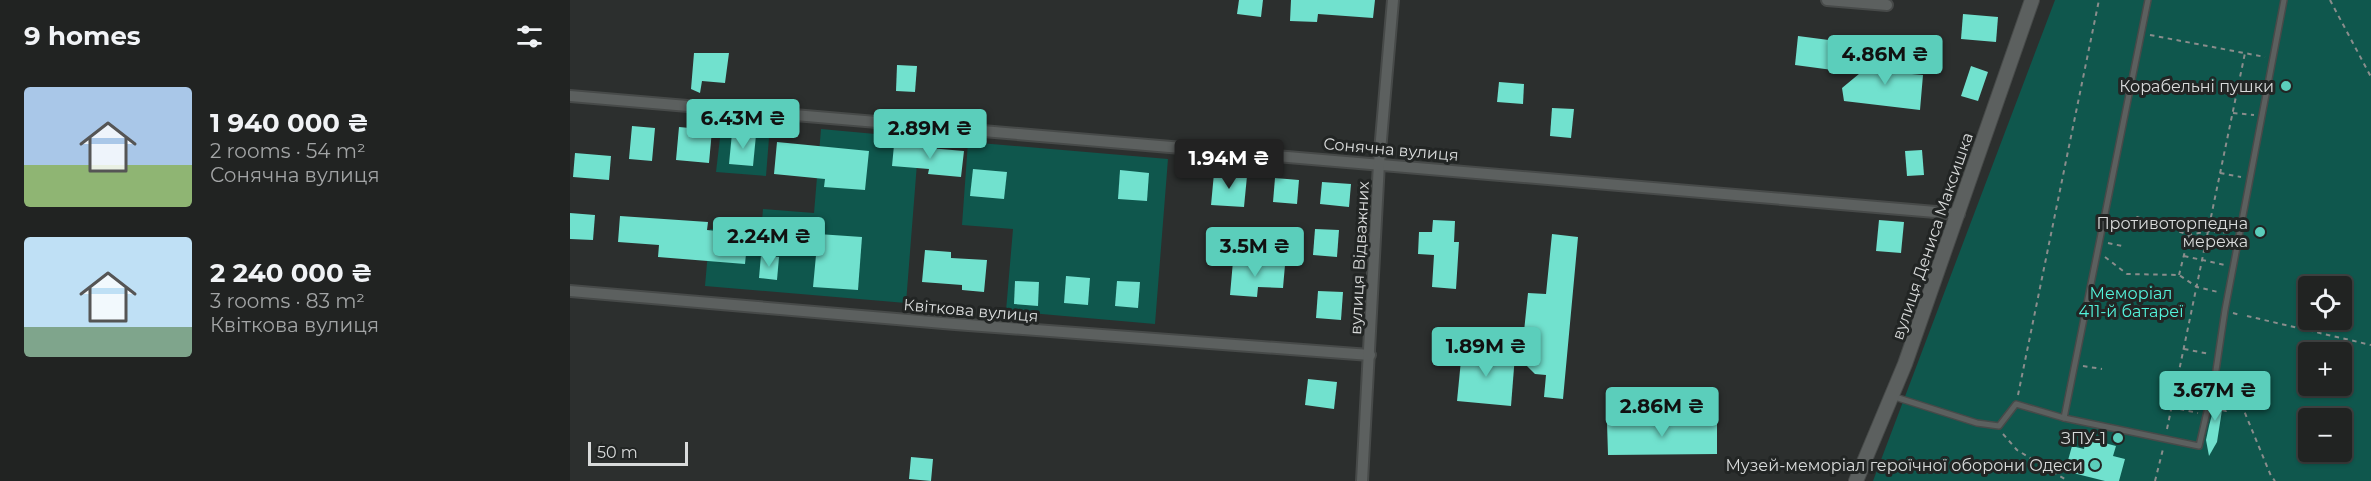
<!DOCTYPE html>
<meta charset="utf-8">
<style>
body{margin:0;font-family:Montserrat,sans-serif;background:#292b2a;color:#f1f3f6;height:100vh;display:flex;flex-direction:column;font-size:22px;white-space:nowrap}
*{box-sizing:border-box;margin:0}
p{font-size:20px;color:#a2a4a5}
.icon{flex:none;width:33px;height:33px;fill:none;stroke:currentColor;stroke-width:2;stroke-linecap:round;stroke-linejoin:round}
.map{position:relative;flex:1;overflow:hidden}
.sheet{display:flex;flex-direction:column;background:#212322;width:570px}
.sheet>*{flex:none}
.controls{position:absolute;left:1728px;top:276px;display:grid;gap:12px}
.controls a{display:grid;place-items:center;width:54px;height:54px;border-radius:6px;background:#212322;box-shadow:0 2px 4px #0004,0 0 0 2px #3e4040;font-size:30px}
.scale{position:absolute;left:18px;bottom:15px;width:100px;box-sizing:border-box;padding-left:6px;border:3px solid #d9dbdb;border-top:0;font-size:16px;line-height:21px;white-space:nowrap;color:#d9dbdb;-webkit-text-stroke:4px #222524;paint-order:stroke}
.price{position:absolute;translate:-50% -51px;padding:0 14px;border-radius:6px;background:#5bcebb;color:#111;font-size:20px;line-height:39px;filter:drop-shadow(0 2px 3px #0008)}
.price::after{content:'';position:absolute;left:50%;top:36px;width:18px;height:14px;margin-left:-9px;background:inherit;clip-path:polygon(0 0,100% 0,50% 100%)}
.price.active{background:#222;color:#fff}
ul{padding:0;list-style:none}
li{display:flex;align-items:center;gap:18px;height:150px;padding:0 24px}
li span{display:grid;place-items:center;flex:none;width:168px;height:120px;border-radius:6px;color:#555}
li>.icon{margin-inline-start:auto}
span .icon{width:72px;height:72px;fill:#fffc;stroke-width:1}
li b{font-size:26px}
h2{display:flex;justify-content:space-between;align-items:center;height:72px;padding:0 24px;font-size:26px}
main{display:flex;flex:1;min-height:0}
.map>svg:first-child{display:block}
.green{fill:#0f574d;fill-rule:evenodd}
.building{fill:#71e1ce}
.lines{fill:none;stroke-linecap:round;stroke-linejoin:round}
.service-casing{stroke:#474a49;stroke-width:8}
.minor-casing{stroke:#474a49;stroke-width:14}
.tertiary-casing{stroke:#474a49;stroke-width:16}
.path{stroke:#8a8d8c;stroke-width:2;stroke-dasharray:4.5 4.5;stroke-linecap:butt}
.service{stroke:#5c605f;stroke-width:5}
.minor{stroke:#5c605f;stroke-width:10}
.tertiary{stroke:#5c605f;stroke-width:14}
.poi-dot{fill:#5bcebb;stroke:#222524;stroke-width:2}
.labels{text-anchor:middle;stroke-width:6;stroke-linejoin:round;paint-order:stroke}
.poi-label{font-size:16px;fill:#d9dbdb;stroke:#222524;text-anchor:end}
.street-label{font-size:16px;fill:#d9dbdb;stroke:#222524}
.park-label{font-size:16px;fill:#53f4dc;stroke:#222524}
</style>
<main>
<section class="sheet">
<h2>9 homes<svg class="icon" aria-label="filters" viewBox="0 0 24 24"><path d="M4 7h16M4 17h16"/><circle cx="9" cy="7" r="2"/><circle cx="15" cy="17" r="2"/></svg></h2>
<ul>
<li><span style="background:linear-gradient(#a9c7e8 65%,#8fb573 0)"><svg class="icon" aria-label="home" viewBox="0 0 24 24"><path d="M3 11l9-7 9 7M6 9v11h12V9"/></svg></span><div><b>1 940 000 ₴</b><p>2 rooms · 54 m²</p><p>Сонячна вулиця</p></div></li>
<li><span style="background:linear-gradient(#bfe0f5 75%,#7fa58c 0)"><svg class="icon" aria-label="home" viewBox="0 0 24 24"><path d="M3 11l9-7 9 7M6 9v11h12V9"/></svg></span><div><b>2 240 000 ₴</b><p>3 rooms · 83 m²</p><p>Квіткова вулиця</p></div></li>
</ul>
</section>
<div class="map">
<svg width="1801" height="481" viewBox="0 0 1801 481">
<rect width="100%" height="100%" fill="#2c2f2e"/>
<!-- green -->
<g class="green">
<path d="M1485 0H1801V481H1303ZM1738 286H1772V320H1738ZM1738 352H1772V386H1738ZM1738 418H1772V452H1738Z"/>
<polygon points="152,121 200,125 196,176 146,172"/>
<polygon points="251,129 349,138 336,303 135,286 140,229 191,233 193,209 244,213"/>
<polygon points="398,142 598,159 585,324 436,311 443,229 392,225"/>
</g>
<!-- building -->
<g class="building">
<polygon points="669,0 693,0 691,17 667,14"/>
<polygon points="721,0 805,0 803,18 748,14 747,22 720,21"/>
<polygon points="1393,14 1428,17 1426,42 1391,39"/>
<polygon points="1228,36 1274,42 1270,71 1225,65"/>
<polygon points="1324,45 1319,72 1353,75 1350,110 1274,101 1272,88"/>
<polygon points="124,53 159,53 155,83 132,81 130,93 121,89"/>
<polygon points="327,65 347,66 345,92 326,91"/>
<polygon points="1401,66 1418,72 1408,101 1391,96"/>
<polygon points="929,82 954,84 953,104 927,102"/>
<polygon points="982,108 1004,109 1001,138 980,136"/>
<polygon points="62,126 85,128 82,161 59,159"/>
<polygon points="109,127 142,130 139,163 106,160"/>
<polygon points="162,133 186,135 183,166 159,164"/>
<polygon points="207,142 299,151 295,190 254,187 255,179 204,174"/>
<polygon points="324,145 394,151 391,177 358,174 359,169 322,166"/>
<polygon points="1352,150 1354,175 1337,176 1335,151"/>
<polygon points="5,153 41,156 39,180 3,177"/>
<polygon points="403,169 437,172 434,199 400,196"/>
<polygon points="550,170 579,173 577,201 548,199"/>
<polygon points="644,173 677,176 674,207 641,205"/>
<polygon points="705,178 729,180 727,204 703,202"/>
<polygon points="752,182 781,184 779,207 750,204"/>
<polygon points="0,213 25,215 23,240 0,239"/>
<polygon points="50,216 138,222 137,230 178,234 175,264 88,257 89,245 48,242"/>
<polygon points="863,220 885,221 884,242 889,242 886,289 862,287 864,255 848,254 849,232 862,232"/>
<polygon points="1309,220 1334,222 1331,253 1306,251"/>
<polygon points="745,229 769,230 767,257 743,255"/>
<polygon points="248,234 292,237 288,290 243,287"/>
<polygon points="982,234 1008,237 993,399 974,397 976,375 965,374 951,360 958,293 976,294"/>
<polygon points="355,250 381,252 381,258 417,260 414,292 392,290 392,285 352,282"/>
<polygon points="191,255 209,257 207,280 189,278"/>
<polygon points="663,261 715,265 713,288 688,287 687,297 660,295"/>
<polygon points="496,276 520,278 518,305 494,303"/>
<polygon points="445,281 469,282 468,306 444,304"/>
<polygon points="547,281 570,282 568,308 545,306"/>
<polygon points="748,291 773,292 771,320 746,318"/>
<polygon points="892,350 945,355 941,406 887,401"/>
<polygon points="1652,377 1652,410 1647,442 1639,456 1636,440 1639,426"/>
<polygon points="738,379 767,382 764,409 735,405"/>
<polygon points="1147,422 1147,454 1038,455 1037,423"/>
<polygon points="1516,438 1546,446 1543,456 1555,459 1549,481 1535,481 1495,471 1502,446 1514,449"/>
<polygon points="341,457 363,459 361,481 339,479"/>
</g>
<g class="lines">
<!-- service casing -->
<g class="service-casing">
<g id="service">
<polyline points="1322,396 1407,423 1429,426 1446,404 1494,418 1629,446 1645,377 1655,310 1714,0"/>
<polyline points="1494,418 1578,0"/>
</g>
</g>
<!-- minor casing -->
<g class="minor-casing">
<g id="minor">
<polyline points="1257,0 1317,5"/>
<polyline points="0,96 1389,214"/>
<polyline points="0,291 385,324 800,355"/>
<polyline points="792,481 809,163 823,0"/>
</g>
</g>
<!-- tertiary casing -->
<g class="tertiary-casing">
<polyline id="tertiary" points="1286,481 1335,364 1462,0"/>
</g>
<!-- path -->
<g class="path">
<polyline points="1760,0 1801,77"/>
<polyline points="1580,35 1695,57"/>
<polyline points="1663,113 1684,115"/>
<polyline points="1650,173 1671,177"/>
<polyline points="1542,228 1567,217 1619,235 1638,231 1660,233"/>
<polyline points="1538,243 1552,246"/>
<polyline points="1614,256 1655,265"/>
<polyline points="1535,257 1557,274 1609,275 1627,287 1648,292"/>
<polyline points="1609,275 1619,235"/>
<polyline points="1663,313 1670,315"/>
<polyline points="1677,316 1801,345"/>
<polyline points="1614,349 1640,354"/>
<polyline points="1513,366 1532,369"/>
<polyline points="1653,385 1670,401 1701,476 1705,481"/>
<polyline points="1448,395 1529,0"/>
<polyline points="1601,407 1628,413"/>
<polyline points="1652,410 1656,411 1658,390"/>
<polyline points="1597,429 1675,53"/>
<polyline points="1433,434 1447,450 1498,481"/>
<polyline points="1585,481 1593,449"/>
</g>
<!-- service -->
<use href="#service" class="service"/>
<!-- minor -->
<use href="#minor" class="minor"/>
<!-- tertiary -->
<use href="#tertiary" class="tertiary"/>
</g>
<!-- markers -->
<g class="poi-dot">
<circle cx="1716" cy="86" r="6"/>
<circle cx="1690" cy="232" r="6"/>
<circle cx="1548" cy="438" r="6"/>
<circle cx="1525" cy="465" r="6"/>
</g>
<g class="labels">
<!-- poi labels -->
<g class="poi-label">
<text x="1704" y="92">Корабельні пушки</text>
<text x="1678" y="229">Противоторпедна<tspan x="1678" dy="18">мережа</tspan></text>
<text x="1536" y="444">ЗПУ-1</text>
<text x="1513" y="471">Музей-меморіал героїчної оборони Одеси</text>
</g>
<!-- street labels -->
<g class="street-label">
<text transform="translate(821 149) rotate(5)" y="6">Сонячна вулиця</text>
<text transform="translate(1362 236) rotate(-71)" y="6">вулиця Дениса Максишка</text>
<text transform="translate(789 258) rotate(-87)" y="6">вулиця Відважних</text>
<text transform="translate(401 310) rotate(5)" y="6">Квіткова вулиця</text>
</g>
<!-- park labels -->
<g class="park-label">
<text x="1561" y="299">Меморіал<tspan x="1561" dy="18">411-й батареї</tspan></text>
</g>
</g>
</svg>
<div class="controls">
<a><svg class="icon" aria-label="locate" viewBox="0 0 24 24"><circle cx="12" cy="12" r="6"/><path d="M12 2v4M12 18v4M2 12h4M18 12h4"/></svg></a>
<a>+</a>
<a>−</a>
</div>
<div class="scale">50 m</div>
<b class="price" style="left:1315px;top:86px">4.86M ₴</b>
<b class="price" style="left:173px;top:150px">6.43M ₴</b>
<b class="price" style="left:360px;top:160px">2.89M ₴</b>
<b class="price active" style="left:659px;top:190px">1.94M ₴</b>
<b class="price" style="left:199px;top:268px">2.24M ₴</b>
<b class="price" style="left:685px;top:278px">3.5M ₴</b>
<b class="price" style="left:916px;top:378px">1.89M ₴</b>
<b class="price" style="left:1645px;top:422px">3.67M ₴</b>
<b class="price" style="left:1092px;top:438px">2.86M ₴</b>
</div>
</main>
